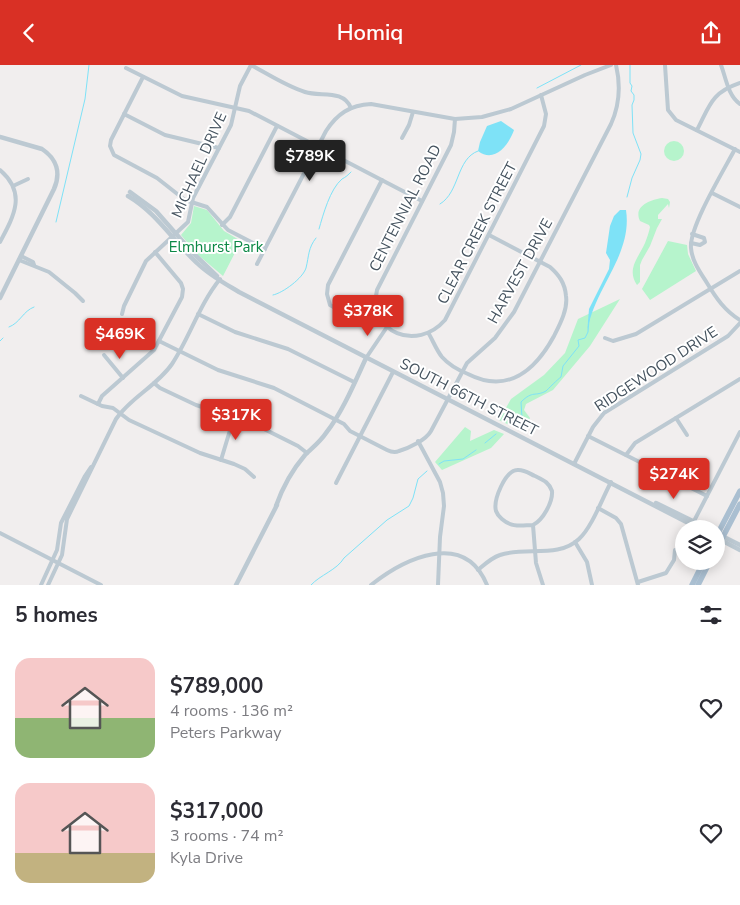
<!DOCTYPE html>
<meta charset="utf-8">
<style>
body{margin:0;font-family:"Nunito Sans",sans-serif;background:#f2f2f3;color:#2b2b33;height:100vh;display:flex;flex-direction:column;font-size:19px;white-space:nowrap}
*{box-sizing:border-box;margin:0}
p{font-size:16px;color:#7c7c81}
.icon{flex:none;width:28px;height:28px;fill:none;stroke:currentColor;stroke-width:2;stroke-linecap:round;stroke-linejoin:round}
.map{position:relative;height:520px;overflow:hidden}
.details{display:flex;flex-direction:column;background:#fff;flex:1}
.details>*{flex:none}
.buttons{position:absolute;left:675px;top:455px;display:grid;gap:10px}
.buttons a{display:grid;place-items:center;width:50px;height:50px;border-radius:50%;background:#fff;box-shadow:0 2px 12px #0003;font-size:25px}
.price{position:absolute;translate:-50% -42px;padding:0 11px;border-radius:5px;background:#d93025;color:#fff;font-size:16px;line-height:32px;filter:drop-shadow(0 1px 2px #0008)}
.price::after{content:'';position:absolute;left:50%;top:30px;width:15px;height:11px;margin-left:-8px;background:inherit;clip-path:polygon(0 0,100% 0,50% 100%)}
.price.selected{background:#222;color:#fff}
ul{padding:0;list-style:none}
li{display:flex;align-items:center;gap:15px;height:125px;padding:0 15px}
li span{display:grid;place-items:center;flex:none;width:140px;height:100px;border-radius:15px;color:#555}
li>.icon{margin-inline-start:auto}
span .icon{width:60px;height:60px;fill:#fffc;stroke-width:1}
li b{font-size:21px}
h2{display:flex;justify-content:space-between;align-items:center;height:60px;padding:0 15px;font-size:21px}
header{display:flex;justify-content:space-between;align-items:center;height:65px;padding:0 15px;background:#d93025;color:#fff;font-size:22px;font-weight:600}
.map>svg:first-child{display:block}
.green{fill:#b6f4cc}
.water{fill:#7ee2f7}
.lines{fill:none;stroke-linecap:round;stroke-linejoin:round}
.stream{stroke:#7ee2f7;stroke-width:1}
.minor{stroke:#bcc9d2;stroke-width:4}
.tertiary{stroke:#bcc9d2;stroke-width:4.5}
.primary{stroke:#aabfd1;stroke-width:5.5}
.labels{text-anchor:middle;stroke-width:4;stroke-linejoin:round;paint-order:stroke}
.street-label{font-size:15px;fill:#44525e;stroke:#fff}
.park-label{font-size:15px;fill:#0b8845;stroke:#fff}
</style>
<header><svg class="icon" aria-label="back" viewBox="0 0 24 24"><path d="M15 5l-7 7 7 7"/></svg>Homiq<svg class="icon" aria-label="share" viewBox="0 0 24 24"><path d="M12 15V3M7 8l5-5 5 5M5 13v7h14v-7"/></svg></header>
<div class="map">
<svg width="740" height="520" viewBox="0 0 740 520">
<rect width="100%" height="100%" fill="#f1eeee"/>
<!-- green -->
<g class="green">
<circle cx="674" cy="86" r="10"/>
<path d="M662 133 668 134 670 137 669 143 668 139 658 150V154H662L657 163 650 181 642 195 640 200V217L637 220C626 204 639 192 645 178 647 173 649 167 650 162L649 160 640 156C633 141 650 135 662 133Z"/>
<polygon points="194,141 207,145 224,166 241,176 223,211 197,189 181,170 191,158"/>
<polygon points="668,176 687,180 688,189 696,206 650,235 642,224"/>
<polygon points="620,234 590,281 553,325 526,339 524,345 530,353 527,361 520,365 499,355 511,334 544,310 565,288 578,254"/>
<polygon points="465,362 471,366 470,376 494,365 504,369 491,383 442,405 435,397"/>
</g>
<!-- water -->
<g class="water">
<path d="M501 56 514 65C509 79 495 99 478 86L480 77 487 61Z"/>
<path d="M620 145H626C633 191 592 225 587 269L589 244 609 204 610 195 606 188 610 161 614 151Z"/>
</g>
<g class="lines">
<!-- stream -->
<g class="stream">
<polyline points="537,23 581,0"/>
<polyline points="627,132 632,113 640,95 641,89 633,68 632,40 634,35 634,30 631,26 632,21 630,18 630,0"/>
<path d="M440 139C460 127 456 94 478 86"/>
<polyline points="56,157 85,34 89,0"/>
<path d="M319 164C323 150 330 124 342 114 346 112 348 110 351 107"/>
<path d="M273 230C283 228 303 213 306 203 309 191 308 183 316 173"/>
<path d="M9 262C20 258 23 246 34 242"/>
<polyline points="0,276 3,273"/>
<path d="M516 358 522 353 521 337C533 325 535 332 546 326 548 324 558 314 561 312L563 301 579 281 578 275 585 273 588 267 589 255"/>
<polyline points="485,378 496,369"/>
<polyline points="439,399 444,396 463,394 476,385"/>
<path d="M311 520C320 510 337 505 344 493L387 455 409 441 413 433 418 414 427 406"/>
</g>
<!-- minor -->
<g class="minor">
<path d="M251 0C268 9 286 21 305 27 321 32 343 24 351 43"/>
<polyline points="665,0 668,45 676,55 740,87"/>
<path d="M721 0C726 13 728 31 740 39"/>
<polyline points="126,3 182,31 249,46 422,136"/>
<polyline points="143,12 111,75 110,81 114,90 157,113 185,135 207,142 228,165 265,184"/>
<polyline points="124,49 165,70 219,83"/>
<path d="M455 54 454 67 451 80 377 225C368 268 417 287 445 255L544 61 546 49 541 30"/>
<path d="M697 65C710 40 711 28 740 18"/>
<polyline points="402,73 409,60 413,47"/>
<path d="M735 84C724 105 689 162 691 183 692 196 700 207 707 218 716 233 725 246 740 255"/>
<path d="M0 105C27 128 14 151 0 177"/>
<polyline points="13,121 28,114"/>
<polyline points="712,128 740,142"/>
<polyline points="222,160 230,152 277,61"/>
<polyline points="691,178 700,180 705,177 704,173 692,169"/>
<polyline points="21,191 33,197 34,200"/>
<polyline points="19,195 49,207 75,228 83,236"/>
<path d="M257 199 326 66C337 49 350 40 371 39L455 54 482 52 511 44 585 10 611 0"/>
<polyline points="376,241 346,247 337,244 330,240 327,229 328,220 382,115"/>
<polyline points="122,249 124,241 146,196 188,157 193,133 231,60 240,21 251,0"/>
<polyline points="198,249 235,267 288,284 354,317"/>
<path d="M429 269C433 276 437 286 442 292 449 300 458 305 468 309 507 329 535 306 554 271 560 259 568 244 566 231 565 218 559 210 550 202L489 170"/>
<polyline points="605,273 613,276 636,269 740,206"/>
<path d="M159 276 218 305 274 323 344 359 350 366 387 385C391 387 395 388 399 386 409 383 426 375 431 366L467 298 495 273 514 247 611 59C620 39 621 21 616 0"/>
<polyline points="104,290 123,313"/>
<polyline points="366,293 387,262"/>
<polyline points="154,318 160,323 196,340 252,358 298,381 307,388"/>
<polyline points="81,331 102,341 113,343 129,355 200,388 234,399 245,404 254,412"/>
<polyline points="98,339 102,331 154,285 182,232 183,224 181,218 155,187"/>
<polyline points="676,353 687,370"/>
<polyline points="588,371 707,431"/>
<polyline points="418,376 440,417 443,428 444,441 440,472 438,520"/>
<polyline points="626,390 635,378 740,314"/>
<polyline points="221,395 234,352"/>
<polyline points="574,399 593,362 604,348 728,271 740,258"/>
<polyline points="336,418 393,307"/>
<polyline points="598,443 616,453 621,459 638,520"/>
<polyline points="693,458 740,367"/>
<path d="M533 460C526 460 516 462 510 459 505 457 498 452 496 446 493 435 505 406 517 405 524 404 530 409 535 411 543 415 549 417 552 426 553 437 543 455 533 460L536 498 543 520"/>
<polyline points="0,468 101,520"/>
<polyline points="575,477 587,497 592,520"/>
<path d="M478 505C485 499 491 493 500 490 525 481 558 494 579 474 592 462 602 434 611 417"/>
<polyline points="638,517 666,508 674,495 675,485"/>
<polyline points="41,520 57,485 61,458 85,411 91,402"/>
<path d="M48 520 62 490 67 454 116 354C131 332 157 321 172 299 190 272 199 240 220 214"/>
<path d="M371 520C404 494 464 464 487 520"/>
</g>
<!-- tertiary -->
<g class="tertiary">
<path d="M0 72 42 84C57 94 61 108 54 124L0 233"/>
<polyline points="130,127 156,146 192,187 217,211"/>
<path d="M128 131C157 148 173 176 197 198 209 210 224 218 239 227L700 464"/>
<polyline points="656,438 709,464"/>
<path d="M276 441C282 424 293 404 305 390 312 383 320 377 326 368 342 348 355 317 366 293"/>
<polyline points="716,468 740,480"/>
<polyline points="719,474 740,485"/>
<polyline points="236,520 277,440"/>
</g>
<!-- primary -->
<g class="primary">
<polyline points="716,472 740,426"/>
<polyline points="716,485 740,439"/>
<polyline points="692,520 704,496"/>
<polyline points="698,520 710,496"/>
</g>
</g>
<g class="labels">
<!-- street labels -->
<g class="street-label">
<text transform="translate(199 100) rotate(-66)" y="5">MICHAEL DRIVE</text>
<text transform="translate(405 143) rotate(-63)" y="5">CENTENNIAL ROAD</text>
<text transform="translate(477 168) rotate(-63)" y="5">CLEAR CREEK STREET</text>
<text transform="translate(520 206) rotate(-61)" y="5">HARVEST DRIVE</text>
<text transform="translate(656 304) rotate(-33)" y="5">RIDGEWOOD DRIVE</text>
<text transform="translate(469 332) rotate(27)" y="5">SOUTH 66TH STREET</text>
</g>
<!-- park labels -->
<g class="park-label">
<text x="216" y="187">Elmhurst Park</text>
</g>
</g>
</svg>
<div class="buttons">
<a><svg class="icon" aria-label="layers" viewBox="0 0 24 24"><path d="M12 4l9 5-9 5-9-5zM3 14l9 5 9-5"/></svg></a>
</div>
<b class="price selected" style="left:310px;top:117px">$789K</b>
<b class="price" style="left:368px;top:272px">$378K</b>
<b class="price" style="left:120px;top:295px">$469K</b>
<b class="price" style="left:236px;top:376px">$317K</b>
<b class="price" style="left:674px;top:435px">$274K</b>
</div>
<section class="details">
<h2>5 homes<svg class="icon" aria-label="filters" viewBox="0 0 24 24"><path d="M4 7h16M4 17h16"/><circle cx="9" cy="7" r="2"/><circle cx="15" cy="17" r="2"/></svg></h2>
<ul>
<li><span style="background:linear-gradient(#f6c9c9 60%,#8fb573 0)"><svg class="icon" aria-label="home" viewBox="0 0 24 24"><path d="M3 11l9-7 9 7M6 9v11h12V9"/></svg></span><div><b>$789,000</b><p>4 rooms · 136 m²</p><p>Peters Parkway</p></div><svg class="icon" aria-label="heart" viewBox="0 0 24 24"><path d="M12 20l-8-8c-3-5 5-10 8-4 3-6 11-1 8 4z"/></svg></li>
<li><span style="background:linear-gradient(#f6c9c9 70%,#c2b280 0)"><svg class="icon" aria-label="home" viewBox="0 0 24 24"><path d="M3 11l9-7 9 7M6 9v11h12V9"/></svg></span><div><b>$317,000</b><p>3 rooms · 74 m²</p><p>Kyla Drive</p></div><svg class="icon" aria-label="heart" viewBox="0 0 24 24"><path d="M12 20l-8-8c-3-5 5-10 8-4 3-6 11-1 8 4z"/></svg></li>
</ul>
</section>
